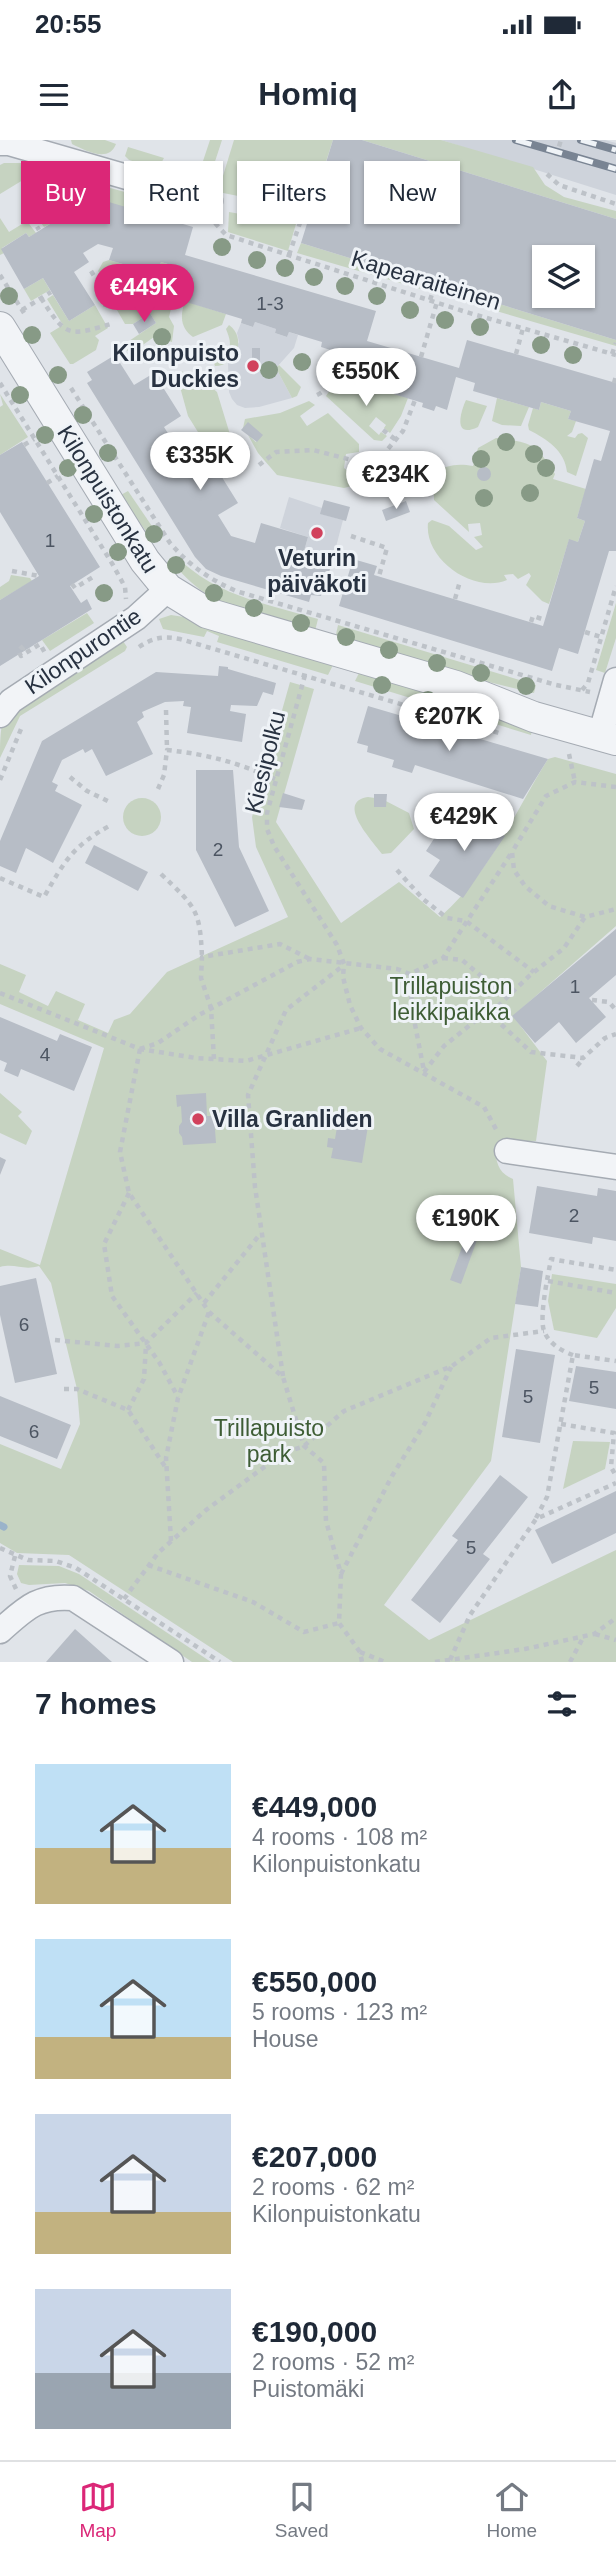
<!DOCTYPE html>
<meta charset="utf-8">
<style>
body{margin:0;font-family:Helvetica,sans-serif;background:#f6f6f7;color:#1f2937;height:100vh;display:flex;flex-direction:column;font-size:26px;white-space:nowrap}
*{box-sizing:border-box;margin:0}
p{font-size:23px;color:#747a83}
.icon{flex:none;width:38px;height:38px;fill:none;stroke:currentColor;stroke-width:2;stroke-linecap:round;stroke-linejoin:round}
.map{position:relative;height:1522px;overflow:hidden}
.drawer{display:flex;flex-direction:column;background:#fff;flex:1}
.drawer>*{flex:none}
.hud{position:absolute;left:21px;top:21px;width:574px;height:63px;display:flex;gap:14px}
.tools{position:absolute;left:532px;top:105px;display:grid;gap:14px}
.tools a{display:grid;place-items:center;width:63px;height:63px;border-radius:0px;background:#fff;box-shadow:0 2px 5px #0004;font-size:35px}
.price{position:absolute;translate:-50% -60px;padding:0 16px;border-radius:24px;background:#fff;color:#222;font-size:23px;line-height:46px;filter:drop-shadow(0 2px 4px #0008)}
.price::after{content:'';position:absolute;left:50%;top:42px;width:21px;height:16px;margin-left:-10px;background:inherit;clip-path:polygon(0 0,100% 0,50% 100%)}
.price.current{background:#db2777;color:#fff}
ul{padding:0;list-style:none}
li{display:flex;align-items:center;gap:21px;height:175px;padding:0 35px}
li span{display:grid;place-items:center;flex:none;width:196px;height:140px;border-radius:0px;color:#555}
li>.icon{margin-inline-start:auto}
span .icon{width:84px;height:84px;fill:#fffc;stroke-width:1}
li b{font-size:30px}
h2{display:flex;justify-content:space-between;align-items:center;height:84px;padding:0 35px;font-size:30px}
.chip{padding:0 24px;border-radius:0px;background:#fff;box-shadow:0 2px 5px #0004;font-size:24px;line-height:63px}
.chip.current{background:#db2777;color:#fff}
.status{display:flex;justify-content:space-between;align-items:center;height:49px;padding:0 35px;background:#fff;direction:ltr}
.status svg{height:19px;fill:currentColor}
header{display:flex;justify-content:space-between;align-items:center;height:91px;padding:0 35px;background:#fff;font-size:32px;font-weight:700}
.tab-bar{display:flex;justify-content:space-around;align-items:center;height:98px;border-top:2px solid #e0e1e3;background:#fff;font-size:19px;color:#747a83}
.tab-bar a{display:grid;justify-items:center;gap:4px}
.tab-bar .current{color:#db2777}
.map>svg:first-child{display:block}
.built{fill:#ced3db}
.green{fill:#c6d3c1}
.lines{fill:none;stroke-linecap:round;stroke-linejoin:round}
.stream{stroke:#9ab3ca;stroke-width:7}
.building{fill:#b7bdc6;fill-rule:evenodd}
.minor-casing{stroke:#a5abb3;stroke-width:27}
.tertiary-casing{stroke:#a5abb3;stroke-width:32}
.path{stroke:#bdc2c8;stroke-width:4.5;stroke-dasharray:5 5;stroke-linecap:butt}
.minor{stroke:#f2f4f7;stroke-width:24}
.tertiary{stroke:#f2f4f7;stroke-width:30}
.rail-casing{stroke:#798493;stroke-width:8}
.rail{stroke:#eff3f7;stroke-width:5;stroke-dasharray:16;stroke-linecap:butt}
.tree{fill:#879a86}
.poi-dot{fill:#d1415c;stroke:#eff3f7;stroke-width:2.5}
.labels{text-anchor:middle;stroke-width:6;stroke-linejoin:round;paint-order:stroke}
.number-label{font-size:19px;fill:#4c5562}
.street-label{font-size:23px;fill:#283241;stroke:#eff3f7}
.poi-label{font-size:23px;font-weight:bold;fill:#283241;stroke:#eff3f7;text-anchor:end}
.park-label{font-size:23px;fill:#3e5d35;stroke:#eff3f7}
</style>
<div class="status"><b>20:55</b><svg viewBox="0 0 49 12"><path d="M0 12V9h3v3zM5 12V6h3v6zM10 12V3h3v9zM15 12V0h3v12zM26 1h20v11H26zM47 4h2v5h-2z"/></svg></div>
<header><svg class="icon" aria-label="menu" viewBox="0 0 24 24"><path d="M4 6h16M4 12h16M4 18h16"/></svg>Homiq<svg class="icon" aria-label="share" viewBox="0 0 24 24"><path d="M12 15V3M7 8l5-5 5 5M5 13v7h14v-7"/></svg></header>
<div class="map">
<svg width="616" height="1522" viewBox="0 0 616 1522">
<rect width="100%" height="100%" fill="#e0e4e9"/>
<!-- built -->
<g class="built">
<polygon points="441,0 605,0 616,3 616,55"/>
<polygon points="255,182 276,189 275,193 287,197 289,192 298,195 294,208 276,228 292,258 259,267 245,268 237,265 232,259 229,252 228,223 239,202 237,193 241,183 253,187"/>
<polygon points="289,357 322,368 321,374 343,380 331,426 302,418 308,397 280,388"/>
</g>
<!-- green -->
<g class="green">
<path d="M71 0H105L116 4C109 23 86 11 72 4Z"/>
<polygon points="210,0 222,0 208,43 179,36 182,24 200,30"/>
<polygon points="234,0 333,0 314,59 294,67 218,52"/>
<polygon points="362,0 441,0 533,27 545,45 564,57 616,71 616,79"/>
<polygon points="128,7 164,18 158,29 129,20 125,16"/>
<polygon points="4,23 23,23 66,35 58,46 38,65 23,40 0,54 0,25"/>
<polygon points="78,39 132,54 127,68 85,62 76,46"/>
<polygon points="69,54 72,54 75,61 53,76 51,74 46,77 50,84 44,87 36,76"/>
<polygon points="229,72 296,84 288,111 228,92"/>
<polygon points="0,78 9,92 27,81 36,93 29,97 26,93 2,108 4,113 0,115"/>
<polygon points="301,103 616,200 616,206 297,113"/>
<polygon points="109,120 157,134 161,122 181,128 169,177 174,186 172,202 154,197 137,209 128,211 124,209 123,205 156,183 150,173 133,184 125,184 113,163 117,157 98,131 103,122"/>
<polygon points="43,138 50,150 31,161 24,149"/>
<polygon points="53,155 69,181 95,165 108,188 95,196 99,200 96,210 73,224 70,224 50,193 63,185 47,159"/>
<path d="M185 161 226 174 222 185 193 197C180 188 180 175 185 161Z"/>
<path d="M229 185C247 198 237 226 215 226L213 221C230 212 234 208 226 189Z"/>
<polygon points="347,218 358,222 353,242 365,245 364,250 375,254 377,249 408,258 401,276 390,293 384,288 386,285 376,277 369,286 379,295 381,292 387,296 382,301 374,300 326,256 342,232"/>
<polygon points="279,225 301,247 297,256 292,258 276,228"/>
<path d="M182 231C194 245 205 241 217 252L232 301 211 313 188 276 177 236Z"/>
<polygon points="0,254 28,297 0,315 0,267 3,265"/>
<polygon points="497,258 529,267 521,286 502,285 492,281"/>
<path d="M466 260 487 266 478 287C453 299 460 273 466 260Z"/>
<polygon points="309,261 315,265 300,276 307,286 328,273 359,304 359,312 346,314 344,328 356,337 352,346 344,348 277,335 258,313 248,295 256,302 262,295 243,288 245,279 280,273"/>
<path d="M541 262 571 271 568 279 576 281 572 292 567 296 575 298 578 294 582 293 588 298 576 336 567 332C565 311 547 299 529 290L528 285 533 268 539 270Z"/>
<path d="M496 298C532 302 536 304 555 334L553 339 586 349 577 378 585 381 578 402 569 400 549 464 542 461 526 445 531 436 529 433 518 439 513 434 504 435 507 440C473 454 424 419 428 383L432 380 449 386 476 410 483 407 474 397 482 395 480 383 468 384 469 392 434 360 433 333C447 325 457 323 473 326L478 308Z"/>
<polygon points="128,351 158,395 152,399 119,356"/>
<path d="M172 417H177C216 456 267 464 318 479L315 491C279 480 237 473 205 453 191 444 180 431 169 419Z"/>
<polygon points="11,435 30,438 32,441 0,460 0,447 9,441"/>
<polygon points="616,463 616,498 605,533 596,530"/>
<polygon points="87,473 94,483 50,511 42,500"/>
<polygon points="171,475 184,477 200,484 333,525 328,535 217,502 219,496 207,491 204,497 163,489 159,479"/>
<polygon points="338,485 536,545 534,553 448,532 335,499"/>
<path d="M123 501 127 507 125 511 20 576 0 618C0 608 0 594 2 585 13 564 99 517 123 501Z"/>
<polygon points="360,531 533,585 531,595 355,541"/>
<path d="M290 542 314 549 276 682 341 783 399 742 440 777C489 735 514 673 548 619L555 617 616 634V786L513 876 547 921 536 1001H500L495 1007C496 1022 498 1033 513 1039L521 1127 491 1321 384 1465 429 1500 616 1410V1522H233L69 1415 17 1413 0 1403V1304L61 1329 80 1284 77 1249 51 1143 39 1126C23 1131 16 1123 0 1127V1109L40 1125 104 908 0 864V824L26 835 19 852 48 866 56 851 85 864 78 880 108 893 114 880 130 874 167 832 288 777 256 707 252 677Z"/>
<path d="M368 657 382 659 409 673 414 689 391 713 382 714C372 700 335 662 368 657Z"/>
<circle cx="142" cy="677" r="19"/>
<polygon points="0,953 22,972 18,976 32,991 26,1005 0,993"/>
<polygon points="552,1134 616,1144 616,1168 597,1198 554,1190 548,1161"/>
<polygon points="573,1301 610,1302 605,1329 563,1349"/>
<polygon points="19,1425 59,1426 79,1434 211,1522 192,1522 89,1451 65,1443 29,1445 21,1443 17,1434"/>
</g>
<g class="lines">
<!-- stream -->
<polyline class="stream" points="0,1385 4,1387"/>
</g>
<!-- building -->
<g class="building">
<path d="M333 0H362L616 79V200L301 103ZM544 117H583V156H544Z"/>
<polygon points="92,57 193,87 185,115 376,171 367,201 459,228 467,200 616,243 616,411 609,411 578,514 559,508 552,531 339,466 353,419 377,426 374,435 543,486 569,399 578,402 585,381 577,378 594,319 601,321 610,291 568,279 571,271 541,262 539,270 473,251 475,243 456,237 447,270 436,266 434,271 422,267 423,263 377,249 376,254 364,250 365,245 353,242 361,213 342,208 340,213 321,207 322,202 289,192 287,197 275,193 276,189 255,182 253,187 241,183 242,179 173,158 181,128 161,122 157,134 109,120 113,108 98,104 83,113 89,122 74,132 95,165 69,181 43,138 24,149 1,109 26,93 29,97 50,84 45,77 51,74 53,76 68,67 70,71"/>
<polygon points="150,173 156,183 139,194 133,184"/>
<rect x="252" y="208" width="8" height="13"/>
<polygon points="115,215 134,245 154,233 181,276 164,287 191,330 210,318 238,363 218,375 231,396 255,403 261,383 308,397 302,418 331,426 321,456 311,455 309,462 221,436 206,429 195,417 87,243 92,240 87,232"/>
<polygon points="248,282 263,295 257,302 241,290"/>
<polygon points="22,302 100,427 70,446 81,463 87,459 92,469 0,526 0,460 39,436 0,372 0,315"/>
<circle cx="484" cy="334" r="7"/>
<polygon points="324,360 350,367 346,381 320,374"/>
<polygon points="406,361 410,372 386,381 382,370"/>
<polygon points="219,526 228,527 228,529 276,543 273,555 263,552 257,566 231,565 230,571 246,574 242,602 187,593 191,567 183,566 184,561 165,562 142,572 144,577 137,582 153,614 106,636 92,609 85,613 83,609 62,620 52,642 58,645 55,651 82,665 53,723 26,708 16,733 0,726 0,701 42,601 156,532 218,536"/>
<polygon points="368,566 548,619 523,659 415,625 412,633 392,627 394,620 367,612 368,606 357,603"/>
<polygon points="196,630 233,630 239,707 269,771 235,787 196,710"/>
<polygon points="283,653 305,660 302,670 279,667"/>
<polygon points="374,654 387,654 386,667 374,667"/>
<polygon points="467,670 505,696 463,758 429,736 440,720 426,711 441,688 451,694"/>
<polygon points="94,705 148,732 138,751 85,723"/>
<polygon points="616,789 616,835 589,858 606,877 576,903 559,882 535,903 512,876"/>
<polygon points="0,877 57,901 60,894 92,907 74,951 21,929 18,937 4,931 7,923 0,920"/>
<polygon points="206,953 207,976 214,976 216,1003 183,1005 182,997 179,993 179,986 182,982 181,966 177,967 176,955"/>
<polygon points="338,981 368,986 362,1023 331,1018 333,1008 327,1007 328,998 335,999"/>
<polygon points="0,1017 6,1020 0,1035"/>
<polygon points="537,1046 597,1056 598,1048 616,1051 616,1101 593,1097 592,1104 529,1093"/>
<polygon points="470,1085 481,1089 461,1144 450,1140"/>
<polygon points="521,1127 543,1131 538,1167 515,1164"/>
<polygon points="36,1138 57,1234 15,1243 0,1175 0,1146"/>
<polygon points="516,1209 555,1215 540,1303 502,1297"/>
<polygon points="576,1226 616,1232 616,1269 569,1261"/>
<polygon points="0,1256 71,1285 57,1319 0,1296"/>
<polygon points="500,1335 528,1357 483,1414 490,1419 440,1483 411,1460 458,1400 452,1396"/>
<polygon points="616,1351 616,1393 552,1424 535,1390"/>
<polygon points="75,1489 112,1522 46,1522"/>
</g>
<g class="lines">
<!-- minor casing -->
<g class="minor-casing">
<g id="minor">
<polyline points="0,3 9,3 210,61"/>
<polyline points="0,575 11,561 136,478 168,449"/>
<polyline points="600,596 616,540"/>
<polyline points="507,1011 616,1027"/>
<path d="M0 1491C25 1469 37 1455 73 1458L171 1522"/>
</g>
</g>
<!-- tertiary casing -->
<g class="tertiary-casing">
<polyline id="tertiary" points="0,187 145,421 168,449 207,473 456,546 534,577 616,600"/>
</g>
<!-- path -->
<g class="path">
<polyline points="556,16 561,0"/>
<polyline points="547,34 559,45 616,64"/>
<polyline points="134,60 132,66 189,82 191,76"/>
<polyline points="40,68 68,42"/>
<polyline points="69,68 80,61 70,43"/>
<polyline points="32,78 39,90"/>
<polyline points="215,83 226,95 466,172 616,215"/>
<polyline points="289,115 302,77"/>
<polyline points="91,131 108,159 105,167"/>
<polyline points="0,135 24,173"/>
<path d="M41 158C67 199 69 196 114 183"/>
<polyline points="430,160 434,148 467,158 469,154"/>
<polyline points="22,170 51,152"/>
<polyline points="516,214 523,188"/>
<polyline points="612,214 616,203"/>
<polyline points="421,217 437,162"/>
<polyline points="0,243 113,425 125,447 126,459"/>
<polyline points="614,243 616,236"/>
<path d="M71 248 170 403C190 426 209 439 236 451L556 545 590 552"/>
<path d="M317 255C334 247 340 225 345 208"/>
<polyline points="383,290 396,300"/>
<polyline points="24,305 34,299"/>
<polyline points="259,325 276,312 313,310 363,323 382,316 403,291 415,260"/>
<polyline points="47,343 58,336"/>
<polyline points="351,396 387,408 379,436"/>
<polyline points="303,412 344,424"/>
<polyline points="12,431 39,436"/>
<polyline points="72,444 75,448 93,437"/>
<polyline points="455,459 460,441"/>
<polyline points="531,482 533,476 545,480"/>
<polyline points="585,492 601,497"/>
<polyline points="20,506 23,509 19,512 21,516 40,504 45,513"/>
<path d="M139 507C154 497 164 496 180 499L499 593"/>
<polyline points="305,535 267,673 267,689 274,706 337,805 344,824 343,837 350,865 361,888 380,909 484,967 497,991"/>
<polyline points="582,550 588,543 616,446"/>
<polyline points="166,570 167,610"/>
<polyline points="569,614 575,642"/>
<polyline points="70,637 87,651 112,663"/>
<polyline points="0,640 21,589"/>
<polyline points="616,647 575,642 546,656 512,712 514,730 525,746 549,766 585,777 616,769"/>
<path d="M158 649 164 635 167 610C211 615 235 622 275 639"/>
<polyline points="397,730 423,759 447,778 466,781 534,832"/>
<path d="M161 734C195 767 200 768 202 817"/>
<path d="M0 738 44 757C65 720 73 706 111 685"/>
<polyline points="443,818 462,820 486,840 490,874 531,912 583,918 605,898 616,894"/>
<polyline points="410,834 412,869 424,931"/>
<polyline points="0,853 140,909 196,918 246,921 361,888"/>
<polyline points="592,860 609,862 616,870"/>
<polyline points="140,909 120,1012 129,1053 209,1172 283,1237 304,1306 324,1323 326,1381 341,1434 339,1483 360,1512 362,1522"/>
<polyline points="140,909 158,903 199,875 297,822 310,819 397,829 410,834 443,818 512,712"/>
<polyline points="214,919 211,868 201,838 202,817 280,804 310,819"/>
<polyline points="577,926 583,919"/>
<polyline points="424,932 444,906 475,881 490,874 528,837 564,808 585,777"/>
<polyline points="129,1053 104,1104 112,1156 159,1222 178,1257"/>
<polyline points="548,1141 616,1153"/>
<polyline points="204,1163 261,1093"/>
<polyline points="55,1200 118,1206 146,1203 197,1153"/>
<path d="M573 1215C562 1211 549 1204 544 1191 539 1176 548 1136 551 1119L616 1130"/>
<polyline points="283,1236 255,1047 248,955 286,870 344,825"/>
<polyline points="64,1249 77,1249 128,1270 166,1328"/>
<polyline points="128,1270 144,1239 146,1204"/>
<polyline points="561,1284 614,1293 611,1327 616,1336"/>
<polyline points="536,1378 547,1357 573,1215 616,1221"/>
<polyline points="171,1401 166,1318 178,1258 209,1172"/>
<polyline points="0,1408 28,1420 56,1421 76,1428 220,1522"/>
<polyline points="15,1416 10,1436 16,1449"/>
<polyline points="148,1425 253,1462 304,1492 339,1483"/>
<polyline points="341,1434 392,1336 425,1283 451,1227"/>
<polyline points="124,1459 158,1413 206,1370 282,1314 304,1306 344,1271 452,1226 491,1198 544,1191"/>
<polyline points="595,1494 616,1500"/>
<polyline points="360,1512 385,1522"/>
<polyline points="450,1520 470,1475 536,1379 616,1343"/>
<polyline points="435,1522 525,1509 594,1494 616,1478"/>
<polyline points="570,1522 584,1496"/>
</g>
<!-- minor -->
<use href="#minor" class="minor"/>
<!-- tertiary -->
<use href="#tertiary" class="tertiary"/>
<!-- rail casing -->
<g class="rail-casing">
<g id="rail">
<polyline points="516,0 616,29"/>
<polyline points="581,0 616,10"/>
</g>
</g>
<!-- rail -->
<use href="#rail" class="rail"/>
</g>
<!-- trees -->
<g class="tree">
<circle cx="35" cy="42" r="9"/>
<circle cx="53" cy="46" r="9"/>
<circle cx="222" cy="107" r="9"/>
<circle cx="257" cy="120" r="9"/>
<circle cx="285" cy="128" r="9"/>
<circle cx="314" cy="137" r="9"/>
<circle cx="345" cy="146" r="9"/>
<circle cx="9" cy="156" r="9"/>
<circle cx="377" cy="156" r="9"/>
<circle cx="410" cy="170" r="9"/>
<circle cx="445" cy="180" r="9"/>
<circle cx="480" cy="187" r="9"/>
<circle cx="32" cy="195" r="9"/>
<circle cx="162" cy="197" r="9"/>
<circle cx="541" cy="205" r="9"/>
<circle cx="573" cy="215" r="9"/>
<circle cx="302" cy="222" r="9"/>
<circle cx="327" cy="227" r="9"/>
<circle cx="269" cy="230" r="9"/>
<circle cx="58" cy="235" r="9"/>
<circle cx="20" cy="255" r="9"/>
<circle cx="83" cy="275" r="9"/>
<circle cx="45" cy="295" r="9"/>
<circle cx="506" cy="302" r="9"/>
<circle cx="108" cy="313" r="9"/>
<circle cx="534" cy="314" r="9"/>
<circle cx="481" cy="319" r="9"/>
<circle cx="68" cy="328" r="9"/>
<circle cx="546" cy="328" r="9"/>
<circle cx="530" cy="353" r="9"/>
<circle cx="484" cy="358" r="9"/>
<circle cx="94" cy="374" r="9"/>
<circle cx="154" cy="394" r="9"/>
<circle cx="118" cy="412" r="9"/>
<circle cx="176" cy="425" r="9"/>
<circle cx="104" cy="453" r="9"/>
<circle cx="214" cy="453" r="9"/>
<circle cx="254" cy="468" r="9"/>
<circle cx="301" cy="483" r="9"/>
<circle cx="346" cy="497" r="9"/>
<circle cx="389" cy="510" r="9"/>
<circle cx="437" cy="523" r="9"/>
<circle cx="481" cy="533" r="9"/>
<circle cx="382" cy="545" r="9"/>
<circle cx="526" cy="546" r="9"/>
<circle cx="428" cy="560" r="9"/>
<circle cx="474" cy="570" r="9"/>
</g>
<!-- markers -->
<g class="poi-dot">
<circle cx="253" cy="226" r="7"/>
<circle cx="317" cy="393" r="7"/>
<circle cx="198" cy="979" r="7"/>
</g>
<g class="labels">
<!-- number labels -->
<g class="number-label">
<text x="270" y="170">1-3</text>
<text x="50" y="407">1</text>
<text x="218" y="716">2</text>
<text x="575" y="853">1</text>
<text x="45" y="921">4</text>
<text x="574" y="1082">2</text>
<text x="24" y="1191">6</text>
<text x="594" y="1254">5</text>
<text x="528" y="1263">5</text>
<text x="34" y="1298">6</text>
<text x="471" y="1414">5</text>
</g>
<!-- street labels -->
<g class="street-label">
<text transform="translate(426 140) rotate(17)" y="8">Kapearaiteinen</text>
<text transform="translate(108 359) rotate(58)" y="8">Kilonpuistonkatu</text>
<text transform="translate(83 511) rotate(-34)" y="8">Kilonpurontie</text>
<text transform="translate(265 622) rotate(-76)" y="8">Kiesipolku</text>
</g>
<!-- poi labels -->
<g class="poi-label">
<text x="239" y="221">Kilonpuisto<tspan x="239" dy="26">Duckies</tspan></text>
<text x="317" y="426" text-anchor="middle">Veturin<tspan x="317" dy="26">päiväkoti</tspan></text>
<text x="212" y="987" text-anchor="start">Villa Granliden</text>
</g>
<!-- park labels -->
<g class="park-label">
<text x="451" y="854">Trillapuiston<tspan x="451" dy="26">leikkipaikka</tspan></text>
<text x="269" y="1296">Trillapuisto<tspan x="269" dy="26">park</tspan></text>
</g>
</g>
</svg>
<div class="tools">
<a><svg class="icon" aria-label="layers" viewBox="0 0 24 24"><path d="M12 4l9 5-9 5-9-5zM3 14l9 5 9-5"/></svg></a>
</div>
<b class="price current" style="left:144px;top:184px">€449K</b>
<b class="price" style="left:366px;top:268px">€550K</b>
<b class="price" style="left:200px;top:352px">€335K</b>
<b class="price" style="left:396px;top:371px">€234K</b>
<b class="price" style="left:449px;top:613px">€207K</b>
<b class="price" style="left:464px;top:713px">€429K</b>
<b class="price" style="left:466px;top:1115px">€190K</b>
<div class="hud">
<a class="chip current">Buy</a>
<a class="chip">Rent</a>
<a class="chip">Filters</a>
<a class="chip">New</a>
</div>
</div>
<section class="drawer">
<h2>7 homes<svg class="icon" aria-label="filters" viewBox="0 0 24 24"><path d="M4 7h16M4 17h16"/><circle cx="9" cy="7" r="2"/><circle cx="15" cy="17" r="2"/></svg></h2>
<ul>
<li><span style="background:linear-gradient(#bfe0f5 60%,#c2b280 0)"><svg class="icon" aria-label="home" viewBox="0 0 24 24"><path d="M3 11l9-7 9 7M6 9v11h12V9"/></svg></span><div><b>€449,000</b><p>4 rooms · 108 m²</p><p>Kilonpuistonkatu</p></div></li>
<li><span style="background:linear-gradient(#bfe0f5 70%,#c2b280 0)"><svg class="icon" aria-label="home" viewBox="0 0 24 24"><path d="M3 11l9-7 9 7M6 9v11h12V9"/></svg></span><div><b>€550,000</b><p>5 rooms · 123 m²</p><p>House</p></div></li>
<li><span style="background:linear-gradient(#c9d6e8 70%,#c2b280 0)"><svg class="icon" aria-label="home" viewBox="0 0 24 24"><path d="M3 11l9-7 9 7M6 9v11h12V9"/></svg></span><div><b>€207,000</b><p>2 rooms · 62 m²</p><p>Kilonpuistonkatu</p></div></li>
<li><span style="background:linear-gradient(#c9d6e8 60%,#9aa5b1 0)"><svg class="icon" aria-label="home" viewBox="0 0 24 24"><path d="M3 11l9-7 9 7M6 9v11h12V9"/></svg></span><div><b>€190,000</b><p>2 rooms · 52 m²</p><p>Puistomäki</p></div></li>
</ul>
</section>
<nav class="tab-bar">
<a class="current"><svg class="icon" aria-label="map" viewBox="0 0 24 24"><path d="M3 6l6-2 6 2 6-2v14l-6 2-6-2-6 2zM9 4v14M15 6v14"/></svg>Map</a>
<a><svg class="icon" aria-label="saved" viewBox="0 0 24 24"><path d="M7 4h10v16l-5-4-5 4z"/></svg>Saved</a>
<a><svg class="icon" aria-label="home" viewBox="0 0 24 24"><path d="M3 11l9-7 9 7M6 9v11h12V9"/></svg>Home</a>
</nav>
